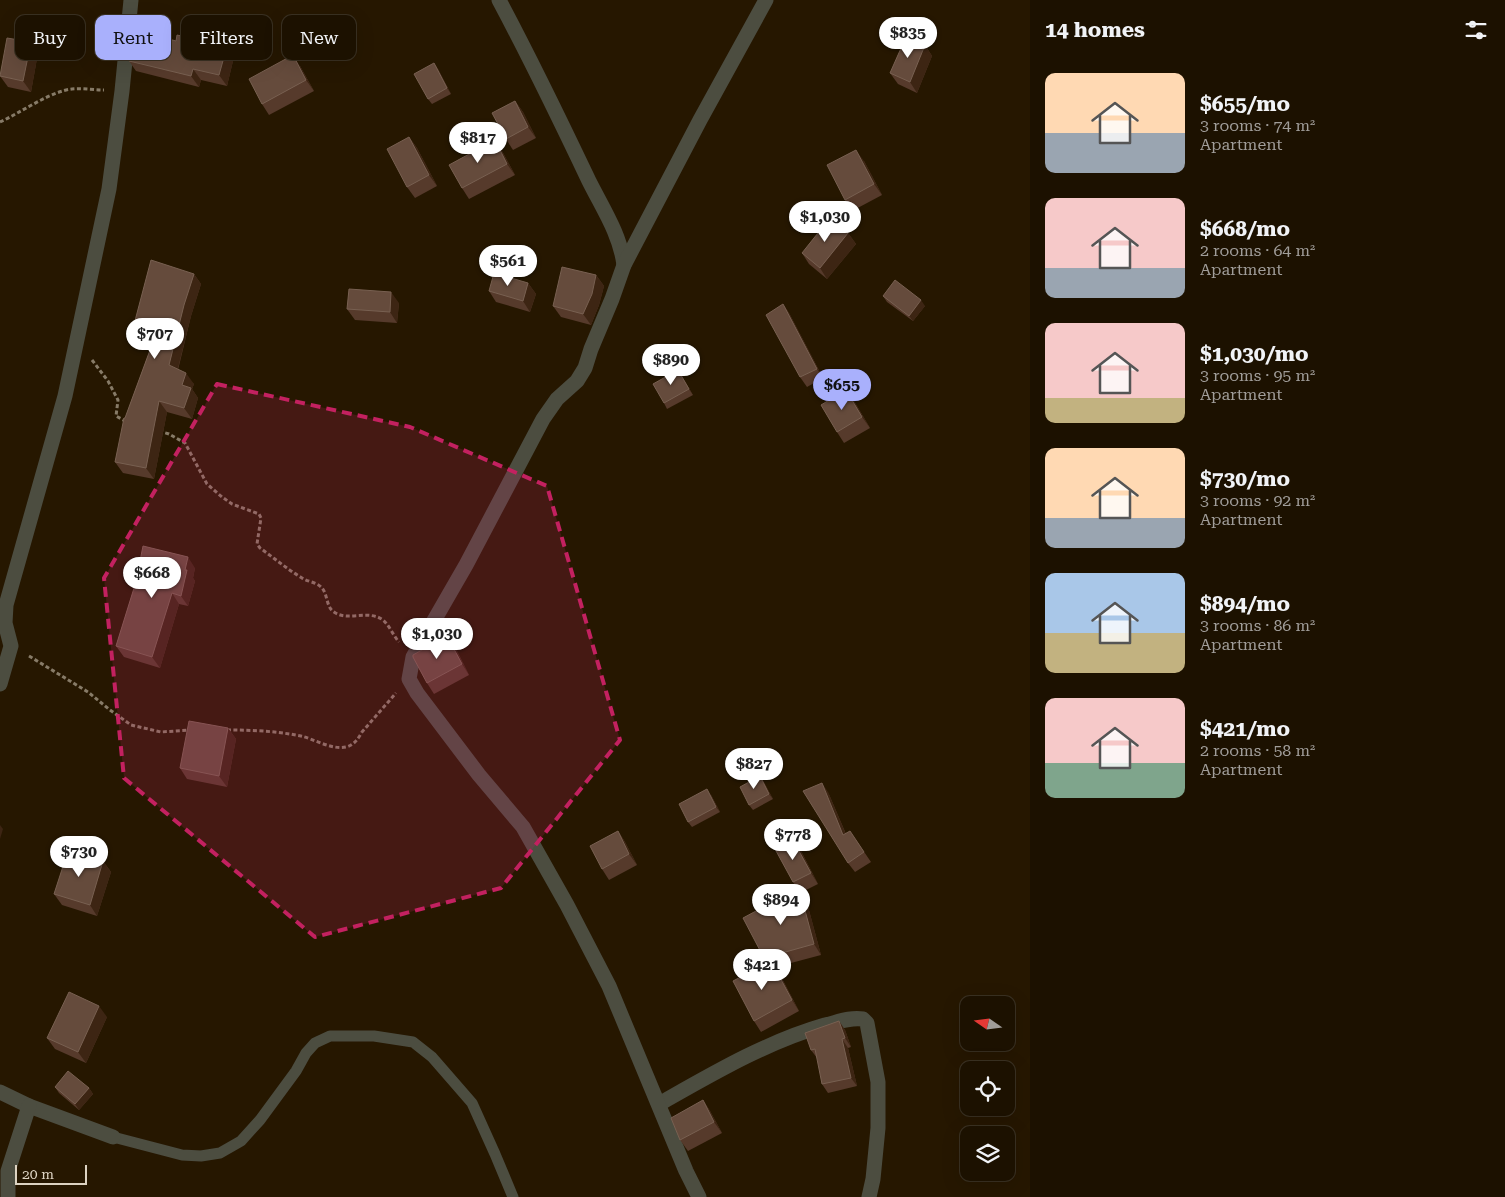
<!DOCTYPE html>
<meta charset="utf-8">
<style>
body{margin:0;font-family:"Roboto Serif",serif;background:#251a0a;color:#f1f3f6;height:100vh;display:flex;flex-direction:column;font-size:19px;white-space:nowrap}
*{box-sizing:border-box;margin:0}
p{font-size:16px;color:#a09d99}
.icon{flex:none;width:28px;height:28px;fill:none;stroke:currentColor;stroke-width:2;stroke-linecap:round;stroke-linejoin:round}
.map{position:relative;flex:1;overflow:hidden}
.details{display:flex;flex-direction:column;background:#1c1100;width:475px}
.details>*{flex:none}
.guide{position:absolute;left:15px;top:15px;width:475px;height:45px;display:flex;gap:10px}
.needle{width:32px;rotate:284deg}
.fabs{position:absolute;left:960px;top:996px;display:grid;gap:10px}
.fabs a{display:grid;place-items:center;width:55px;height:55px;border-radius:10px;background:#1c1100;box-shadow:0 5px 20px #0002,0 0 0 1px #3a3122;font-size:25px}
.scale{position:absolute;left:15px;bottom:12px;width:72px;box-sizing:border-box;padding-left:5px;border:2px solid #ddd3c2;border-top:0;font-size:14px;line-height:18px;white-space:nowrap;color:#ddd3c2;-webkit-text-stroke:4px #261700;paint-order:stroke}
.price{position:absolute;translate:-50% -42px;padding:0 11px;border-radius:18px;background:#fff;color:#222;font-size:16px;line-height:32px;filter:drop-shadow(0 1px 2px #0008)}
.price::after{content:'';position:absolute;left:50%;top:30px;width:15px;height:11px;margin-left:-8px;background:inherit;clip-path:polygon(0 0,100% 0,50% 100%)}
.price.selected{background:#a9b0fc;color:#111}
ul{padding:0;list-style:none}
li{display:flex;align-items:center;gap:15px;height:125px;padding:0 15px}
li span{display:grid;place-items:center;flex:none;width:140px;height:100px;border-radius:10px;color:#555}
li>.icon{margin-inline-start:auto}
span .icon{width:60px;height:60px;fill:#fffc;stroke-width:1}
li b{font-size:21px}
h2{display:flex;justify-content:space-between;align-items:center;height:60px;padding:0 15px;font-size:21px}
.tag{padding:0 18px;border-radius:10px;background:#1c1100;box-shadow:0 5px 20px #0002,0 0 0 1px #3a3122;font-size:18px;line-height:45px}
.tag.selected{background:#a9b0fc;color:#111}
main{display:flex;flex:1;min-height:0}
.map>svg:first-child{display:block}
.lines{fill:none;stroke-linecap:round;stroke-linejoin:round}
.path{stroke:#877b67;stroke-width:3;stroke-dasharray:4 2.5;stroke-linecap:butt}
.lane{stroke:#4c4d40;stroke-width:11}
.street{stroke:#4c4d40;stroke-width:15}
.wall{fill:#563a2b}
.shaded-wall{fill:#3d2513}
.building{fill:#654b3c;stroke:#786051}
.marked{fill:#c32160;fill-opacity:0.2;stroke:#c32160;stroke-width:4;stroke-dasharray:10 6;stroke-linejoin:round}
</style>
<main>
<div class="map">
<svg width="1030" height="1197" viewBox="0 0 1030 1197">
<rect width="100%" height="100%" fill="#261700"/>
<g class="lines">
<!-- path -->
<g class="path">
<path d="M0 122C20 113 51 91 72 89 83 88 94 90 104 90"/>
<polyline points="92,360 108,381 118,400 116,416 127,422"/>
<path d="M159 431 169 434 185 443 207 484 222 497 232 504 259 514 261 518 257 544 260 548C274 558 287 569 302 578 308 582 317 582 322 588 328 595 326 607 334 612 348 622 368 609 383 620 389 625 393 635 399 642"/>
<polyline points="29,656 88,692 110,710 131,725 161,732 191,730"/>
<path d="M227 730C251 730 276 731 301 736 314 739 331 750 346 747 354 745 358 739 362 732L396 693"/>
</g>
<!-- lane -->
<polyline class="lane" points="113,1137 182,1155 201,1156 220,1153 241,1141 260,1120 296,1071 306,1053 315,1043 330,1036 374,1036 413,1042 432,1057 472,1103 495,1154 513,1197"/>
<!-- street -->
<g class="street">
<path d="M499 0C531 60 560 120 589 181 603 209 620 234 624 265"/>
<polyline points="0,684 11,646 5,623 6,605 65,396 109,189 122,91 131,0"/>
<polyline points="0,1092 29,1106 113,1137"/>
<path d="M659 1104C712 1074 766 1042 825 1025 838 1022 850 1017 863 1019L867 1023 878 1082V1128L873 1179 869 1197"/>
<polyline points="8,1197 8,1171 29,1106"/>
<polyline points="699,1197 686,1171 609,986 567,905 523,827 479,775 417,693 409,679 413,657 466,565 543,419 557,399 577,381 585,368 591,349 612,299 624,265 700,120 766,0"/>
</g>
</g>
<!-- wall -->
<g class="wall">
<polygon points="176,41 215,44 218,49 226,50 233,61 227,86 201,80 199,87 136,71 129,61"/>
<polygon points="925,45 932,56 917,93 898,84 890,73"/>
<polygon points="38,53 31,92 8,87 0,76"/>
<polygon points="434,63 438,69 451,94 432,104 428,99"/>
<polygon points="300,66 314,91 269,115 262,104"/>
<polygon points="515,101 523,112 536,138 513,150 506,139"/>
<polygon points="409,137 417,148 437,186 415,198 407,187"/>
<polygon points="502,151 515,175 469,199 462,188"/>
<polygon points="864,161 882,195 852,211 845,200"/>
<polygon points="848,233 856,244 827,279 809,264 802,253"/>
<polygon points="194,274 201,284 191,316 178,370 194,384 192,389 198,398 192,419 167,412 154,479 123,473 115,462 125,418 150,350 138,347 131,336"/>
<polygon points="596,275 604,286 599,305 591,325 561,317 553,306"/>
<polygon points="528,283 536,294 530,312 496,302 489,291"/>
<polygon points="883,296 925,306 913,321 887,302"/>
<polygon points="399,303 397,323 355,320 347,309"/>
<polygon points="783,304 789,313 823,378 807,387 800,377"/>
<polygon points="678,370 693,395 667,409 664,403"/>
<polygon points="854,401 870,428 844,443 837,432"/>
<polygon points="195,568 193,578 195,581 188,606 179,604 160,668 124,657 116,646 139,573 138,571"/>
<polygon points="455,647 469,675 434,694 427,683"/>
<polygon points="228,728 236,739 227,787 187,779 180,768"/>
<polygon points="760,776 773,799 753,810 749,805"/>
<polygon points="828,792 846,834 856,840 871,862 855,872 848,863"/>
<polygon points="711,795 720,812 692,827 688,822"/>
<polygon points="618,831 625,842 637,865 609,880 602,869"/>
<polygon points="801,851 818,884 802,892 806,899 821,955 776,967 799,1011 761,1032 754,1021 767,962 764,958 798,889 793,882"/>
<polygon points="103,861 111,872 97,916 62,905 54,894"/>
<polygon points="107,1017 86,1063 55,1049 47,1038"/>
<polygon points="839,1021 845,1030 851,1047 848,1048 857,1086 828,1093 822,1084 817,1058 811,1050"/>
<polygon points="55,1087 89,1088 93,1094 79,1110 59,1093"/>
<polygon points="703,1100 710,1111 722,1133 688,1151 680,1140"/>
</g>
<!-- shaded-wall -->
<g class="shaded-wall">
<polygon points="31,42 38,53 31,92 23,81"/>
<polygon points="925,45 932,56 917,93 910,82"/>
<polygon points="226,50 233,61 227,86 219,75"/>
<polygon points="293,55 300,66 314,91 306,80"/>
<polygon points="434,63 438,69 451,94 447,88"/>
<polygon points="193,69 201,80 199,87 191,76"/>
<polygon points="515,101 523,112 536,138 528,127"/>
<polygon points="409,137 417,148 437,186 429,175"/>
<polygon points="495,140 502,151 515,175 507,164"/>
<polygon points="856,150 864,161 882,195 874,184"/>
<polygon points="848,233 856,244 827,279 820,268"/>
<polygon points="194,274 201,284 191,316 176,376 169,365 184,305"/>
<polygon points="596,275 604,286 599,305 591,325 583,314"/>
<polygon points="528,283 536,294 530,312 523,301"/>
<polygon points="391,292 399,303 397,323 390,312"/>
<polygon points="921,300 925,306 913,321 909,316"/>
<polygon points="783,304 789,313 823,378 817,369"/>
<polygon points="678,370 682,376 693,395 689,389"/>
<polygon points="186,373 194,384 192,389 198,398 192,419 184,408 182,385"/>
<polygon points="846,390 854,401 870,428 862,417"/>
<polygon points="159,401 167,412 154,479 146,468"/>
<polygon points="188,557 195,568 193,578 195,581 188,606 181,596 185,570"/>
<polygon points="172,593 179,604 160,668 152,657"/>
<polygon points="447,636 455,647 469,675 462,664"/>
<polygon points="228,728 236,739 227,787 219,776"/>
<polygon points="760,776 764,782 773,799 769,794"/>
<polygon points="822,783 828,792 850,844 843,835"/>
<polygon points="707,789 711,795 720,812 716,807"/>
<polygon points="0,825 3,829 0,839"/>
<polygon points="618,831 625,842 637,865 629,854"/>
<polygon points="793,840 801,851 818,884 811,873"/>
<polygon points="103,861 111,872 97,916 90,905"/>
<polygon points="799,888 806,899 821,955 814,944"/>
<polygon points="771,961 778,972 799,1011 792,1000"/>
<polygon points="99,1006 107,1017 86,1063 78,1052"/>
<polygon points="839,1021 845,1030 851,1047 845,1038"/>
<polygon points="842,1039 848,1048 857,1086 851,1078"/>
<polygon points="89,1088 93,1094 79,1110 75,1104"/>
<polygon points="703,1100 710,1111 722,1133 714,1122"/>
</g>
<!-- building -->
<g class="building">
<polygon points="136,30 176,41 177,35 215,44 214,48 226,50 219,75 193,69 191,76 129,61"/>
<polygon points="906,37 925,45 910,82 890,73"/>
<polygon points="7,38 31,42 23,81 0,76"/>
<polygon points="293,55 306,80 262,104 249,79"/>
<polygon points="434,63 447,88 428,99 414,74"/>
<polygon points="515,101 528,127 506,139 492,113"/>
<polygon points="409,137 429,175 407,187 387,149"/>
<polygon points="495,140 507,164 462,188 449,165"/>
<polygon points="856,150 874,184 845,200 827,165"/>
<polygon points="830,218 848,233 820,268 802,253"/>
<polygon points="151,260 194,274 184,305 169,365 186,373 182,385 191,388 184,408 159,401 146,468 115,462 124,418 125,418 153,342 131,336"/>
<polygon points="562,267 596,275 592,294 583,314 553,306"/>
<polygon points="494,273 528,283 523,301 489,291"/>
<polygon points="895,280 921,300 909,316 883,296"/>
<polygon points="349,289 391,292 390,312 347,309"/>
<polygon points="783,304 817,369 800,377 766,315"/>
<polygon points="678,370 689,389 664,403 653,384"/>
<polygon points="846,390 862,417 837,432 821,405"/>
<polygon points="143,546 188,557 185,570 187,570 181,596 172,593 152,657 116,646 139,572 138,571"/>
<polygon points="447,636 462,664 427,683 413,657 413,655"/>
<polygon points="189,721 228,728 219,776 180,768"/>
<polygon points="760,776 769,794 749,805 740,787"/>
<polygon points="822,783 843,835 850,831 864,852 848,863 803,791"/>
<polygon points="707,789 716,807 688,822 679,804"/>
<polygon points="618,831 629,854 602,869 590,846"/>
<polygon points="793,840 811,873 793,882 775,849"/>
<polygon points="68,851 103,861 90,905 54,894"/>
<polygon points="799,888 814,944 764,958 743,918"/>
<polygon points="771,961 792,1000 754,1021 733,981"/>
<polygon points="69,992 99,1006 78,1052 47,1038"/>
<polygon points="839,1021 845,1038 842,1039 851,1078 822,1084 815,1049 811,1050 805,1033"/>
<polygon points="68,1071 89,1088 75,1104 55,1087"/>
<polygon points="703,1100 714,1122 680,1140 671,1118"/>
</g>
<!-- marked area -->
<path class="marked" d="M217 384 410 427 547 486 620 740 501 888 315 937 124 778 104 578Z"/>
</svg>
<div class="fabs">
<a><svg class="needle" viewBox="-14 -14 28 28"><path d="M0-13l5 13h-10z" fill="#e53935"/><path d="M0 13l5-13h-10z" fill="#a09d99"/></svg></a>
<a><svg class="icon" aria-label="locate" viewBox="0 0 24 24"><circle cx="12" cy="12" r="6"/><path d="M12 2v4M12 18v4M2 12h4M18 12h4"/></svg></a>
<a><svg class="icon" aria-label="layers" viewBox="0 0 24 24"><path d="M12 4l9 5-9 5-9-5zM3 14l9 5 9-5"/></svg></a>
</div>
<div class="scale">20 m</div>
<b class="price" style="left:908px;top:59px">$835</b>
<b class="price" style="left:478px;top:164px">$817</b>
<b class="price" style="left:825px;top:243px">$1,030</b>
<b class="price" style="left:508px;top:287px">$561</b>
<b class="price" style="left:155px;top:360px">$707</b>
<b class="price" style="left:671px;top:386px">$890</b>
<b class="price selected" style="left:842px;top:411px">$655</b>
<b class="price" style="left:152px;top:599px">$668</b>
<b class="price" style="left:437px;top:660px">$1,030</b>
<b class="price" style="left:754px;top:790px">$827</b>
<b class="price" style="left:793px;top:861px">$778</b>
<b class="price" style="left:79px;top:878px">$730</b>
<b class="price" style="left:781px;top:926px">$894</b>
<b class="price" style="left:762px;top:991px">$421</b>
<div class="guide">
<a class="tag">Buy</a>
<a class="tag selected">Rent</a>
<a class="tag">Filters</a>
<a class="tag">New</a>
</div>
</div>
<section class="details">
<h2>14 homes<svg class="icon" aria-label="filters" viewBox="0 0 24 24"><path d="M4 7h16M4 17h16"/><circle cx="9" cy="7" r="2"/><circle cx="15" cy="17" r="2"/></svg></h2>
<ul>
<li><span style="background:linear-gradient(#ffd9b3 60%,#9aa5b1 0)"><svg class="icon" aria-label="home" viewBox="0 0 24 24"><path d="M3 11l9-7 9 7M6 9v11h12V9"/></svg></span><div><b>$655/mo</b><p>3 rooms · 74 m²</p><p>Apartment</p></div></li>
<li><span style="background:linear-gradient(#f6c9c9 70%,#9aa5b1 0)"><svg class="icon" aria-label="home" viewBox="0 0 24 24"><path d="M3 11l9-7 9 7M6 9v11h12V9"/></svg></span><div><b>$668/mo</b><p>2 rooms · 64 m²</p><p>Apartment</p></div></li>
<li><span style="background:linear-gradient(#f6c9c9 75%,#c2b280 0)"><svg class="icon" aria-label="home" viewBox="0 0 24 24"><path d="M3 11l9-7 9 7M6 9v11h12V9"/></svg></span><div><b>$1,030/mo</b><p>3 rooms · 95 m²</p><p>Apartment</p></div></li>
<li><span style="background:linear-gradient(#ffd9b3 70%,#9aa5b1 0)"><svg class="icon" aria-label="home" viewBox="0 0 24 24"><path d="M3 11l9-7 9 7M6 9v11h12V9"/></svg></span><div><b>$730/mo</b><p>3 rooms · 92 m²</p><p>Apartment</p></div></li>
<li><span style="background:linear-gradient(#a9c7e8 60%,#c2b280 0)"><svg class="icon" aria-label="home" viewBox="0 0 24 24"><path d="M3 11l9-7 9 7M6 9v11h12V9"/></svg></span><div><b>$894/mo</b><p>3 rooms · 86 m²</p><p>Apartment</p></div></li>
<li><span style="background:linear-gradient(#f6c9c9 65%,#7fa58c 0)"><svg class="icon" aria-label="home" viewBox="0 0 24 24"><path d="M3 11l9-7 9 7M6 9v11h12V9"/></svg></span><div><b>$421/mo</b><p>2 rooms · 58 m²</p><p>Apartment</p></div></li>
</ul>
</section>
</main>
